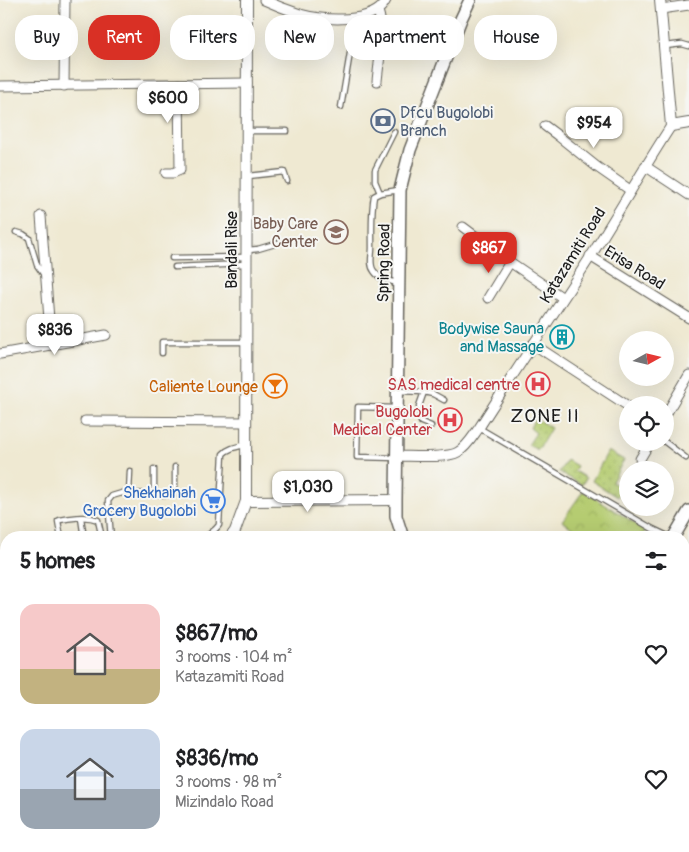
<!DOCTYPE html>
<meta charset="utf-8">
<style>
body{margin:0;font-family:Pangolin,sans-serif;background:#f2f2f2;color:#202124;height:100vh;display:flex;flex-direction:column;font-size:19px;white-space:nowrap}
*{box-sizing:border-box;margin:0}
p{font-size:16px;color:#757577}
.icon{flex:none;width:28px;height:28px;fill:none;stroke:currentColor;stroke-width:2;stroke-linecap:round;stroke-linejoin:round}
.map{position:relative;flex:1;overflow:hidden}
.drawer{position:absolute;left:0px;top:531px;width:690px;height:321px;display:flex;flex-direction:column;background:#fff;border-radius:20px 20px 0 0;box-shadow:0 5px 20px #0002}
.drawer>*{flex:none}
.top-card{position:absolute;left:15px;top:15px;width:660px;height:45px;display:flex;gap:10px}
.needle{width:32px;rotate:82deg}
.controls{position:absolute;left:619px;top:331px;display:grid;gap:10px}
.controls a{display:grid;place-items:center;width:55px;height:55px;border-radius:50%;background:#fff;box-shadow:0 5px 20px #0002;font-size:25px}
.price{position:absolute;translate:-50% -42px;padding:0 11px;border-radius:10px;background:#fff;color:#222;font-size:16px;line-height:32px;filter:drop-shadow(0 1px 2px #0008)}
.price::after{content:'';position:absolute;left:50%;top:30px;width:15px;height:11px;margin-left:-8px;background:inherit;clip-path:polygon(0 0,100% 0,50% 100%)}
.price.current{background:#d93025;color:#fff}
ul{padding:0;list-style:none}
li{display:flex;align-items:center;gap:15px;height:125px;padding:0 20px}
li span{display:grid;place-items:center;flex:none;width:140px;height:100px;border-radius:15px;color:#555}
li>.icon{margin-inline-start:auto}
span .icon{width:60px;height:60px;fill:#fffc;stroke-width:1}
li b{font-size:21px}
h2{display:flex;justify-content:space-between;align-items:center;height:60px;padding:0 20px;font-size:21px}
.pill{padding:0 18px;border-radius:20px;background:#fff;box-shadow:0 5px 20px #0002;font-size:18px;line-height:45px}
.pill.current{background:#d93025;color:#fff}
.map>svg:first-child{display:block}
.park{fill:url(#park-crowns);stroke:#687446}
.garden{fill:url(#garden-dots);stroke:#687446}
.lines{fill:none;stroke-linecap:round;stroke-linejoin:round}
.stream{stroke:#3cabba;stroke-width:2.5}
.service-casing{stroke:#66645c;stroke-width:7}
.minor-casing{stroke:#66645c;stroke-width:11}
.tertiary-casing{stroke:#66645c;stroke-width:12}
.secondary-casing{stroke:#66645c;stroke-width:14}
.service{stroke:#fff;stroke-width:4.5}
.minor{stroke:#fff;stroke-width:9}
.tertiary{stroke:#fff;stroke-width:10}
.secondary{stroke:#fff;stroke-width:11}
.labels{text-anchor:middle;stroke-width:4;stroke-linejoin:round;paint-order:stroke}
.service-label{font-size:16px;fill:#4e5e75;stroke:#f6f6f2;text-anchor:start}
.education-label{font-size:16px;fill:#785e54;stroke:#f6f6f2;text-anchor:end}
.street-label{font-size:16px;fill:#1c1c1c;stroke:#f6f6f2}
.culture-label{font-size:16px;fill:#0d838f;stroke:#f6f6f2;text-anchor:end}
.health-label{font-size:16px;fill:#be3a42;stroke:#f6f6f2;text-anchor:end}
.food-label{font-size:16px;fill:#c56008;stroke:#f6f6f2;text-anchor:end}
.shop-label{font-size:16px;fill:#366cbe;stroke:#f6f6f2;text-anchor:end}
.quarter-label{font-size:19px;letter-spacing:1px;fill:#1c1c1c;stroke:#f6f6f2}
</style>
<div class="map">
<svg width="689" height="852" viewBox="0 0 689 852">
<defs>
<pattern id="park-crowns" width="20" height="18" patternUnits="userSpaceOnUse" patternTransform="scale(1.25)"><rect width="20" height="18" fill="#b5cc71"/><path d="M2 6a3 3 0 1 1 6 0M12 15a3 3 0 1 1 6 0" fill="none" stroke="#9baf61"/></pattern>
<pattern id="garden-dots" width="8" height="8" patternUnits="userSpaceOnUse" patternTransform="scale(1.25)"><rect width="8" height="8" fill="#b5cc71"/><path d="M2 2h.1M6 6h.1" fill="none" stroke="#9baf61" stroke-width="1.8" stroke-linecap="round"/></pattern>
</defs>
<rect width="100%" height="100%" fill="#f6f6f2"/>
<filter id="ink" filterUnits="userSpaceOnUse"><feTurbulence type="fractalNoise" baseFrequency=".02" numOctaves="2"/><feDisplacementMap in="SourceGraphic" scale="10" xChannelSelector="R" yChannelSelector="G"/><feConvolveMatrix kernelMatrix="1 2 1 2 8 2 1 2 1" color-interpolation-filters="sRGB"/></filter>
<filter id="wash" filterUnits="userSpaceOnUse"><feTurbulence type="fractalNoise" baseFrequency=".0096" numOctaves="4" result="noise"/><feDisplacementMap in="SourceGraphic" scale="20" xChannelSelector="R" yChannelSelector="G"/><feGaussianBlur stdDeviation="1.12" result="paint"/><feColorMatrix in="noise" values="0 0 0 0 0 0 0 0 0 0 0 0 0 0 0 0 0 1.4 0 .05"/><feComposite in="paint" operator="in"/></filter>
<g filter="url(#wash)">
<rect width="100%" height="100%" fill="#efe9d2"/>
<!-- park -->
<polygon class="park" points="583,491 646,530 642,537 585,537 562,521"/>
<!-- garden -->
<g class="garden">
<polygon points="535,418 551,428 538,450 528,445 536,433 530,428"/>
<polygon points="608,451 624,460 612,482 622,488 617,497 592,481"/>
<polygon points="567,460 577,466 574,471 586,478 582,485 559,472"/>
</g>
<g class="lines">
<!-- stream -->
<polyline class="stream" points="180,852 183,846"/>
</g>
</g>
<g filter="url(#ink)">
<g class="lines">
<!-- service casing -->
<g class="service-casing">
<g id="service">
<polyline points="665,46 682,44 689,46"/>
<polyline points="341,107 353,35 355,18"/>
<polyline points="247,131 287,131"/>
<polyline points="248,176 284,172 287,181"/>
<polyline points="380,193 375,181 375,170 394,132"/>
<polyline points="16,232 23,234 29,238 37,265 44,275"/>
<polyline points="248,250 258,249 285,241"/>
<polyline points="172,258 245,257"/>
<polyline points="175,267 246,264"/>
<path d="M398 283C388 281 380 280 374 271 369 265 372 255 372 248 372 230 371 213 374 196L380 193 399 190"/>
<polyline points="162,353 162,342 246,342"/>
<polyline points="398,391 424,392 419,406 421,422 431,426"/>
<polyline points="424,392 433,394 444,400"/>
<polyline points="396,408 358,407 357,457 397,458"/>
<polyline points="479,428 653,529 672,538"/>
<polyline points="665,442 686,458"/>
<polyline points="129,493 130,471"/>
<polyline points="154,494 154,469"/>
<polyline points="81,518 84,538"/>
<path d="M61 538 58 521 60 520C72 518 86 515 98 520L102 538"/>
<polyline points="111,538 108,501 112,496 122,493 173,495 175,493 175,467"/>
<path d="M205 538C210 533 215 531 219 525L223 454C229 448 236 447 245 445"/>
<polyline points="0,776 6,765"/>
<polyline points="18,852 21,846"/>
<polyline points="98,852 102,846"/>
</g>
</g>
<!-- minor casing -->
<g class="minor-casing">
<g id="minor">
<path d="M264 0C275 5 288 10 300 14 322 20 375 25 386 0"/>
<polyline points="661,9 689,5"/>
<path d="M377 81C379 60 385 30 378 11"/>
<polyline points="0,86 247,83"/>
<polyline points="64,86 65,0"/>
<polyline points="545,126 557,135 597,167 630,190"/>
<polyline points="645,166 689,195"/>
<polyline points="166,173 173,173 180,170 179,84"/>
<polyline points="41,216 51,345"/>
<polyline points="463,227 510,262 563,298"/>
<polyline points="590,256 689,318"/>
<polyline points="488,298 510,262"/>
<polyline points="533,344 628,406"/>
<polyline points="0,354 106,335"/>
<polyline points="665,416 689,375"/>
<polyline points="85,421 246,422"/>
<path d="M397 456C412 456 446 459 458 452 467 447 473 436 479 428 515 371 553 315 589 259 617 215 643 169 671 126"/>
<polyline points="640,459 650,442"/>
<polyline points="0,708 6,725"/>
<polyline points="493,846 503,852"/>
</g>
</g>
<!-- tertiary casing -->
<g class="tertiary-casing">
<g id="tertiary">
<polyline points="660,0 671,126 689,123"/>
<polyline points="246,501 247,0"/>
<polyline points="230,538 235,531 246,501 396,500"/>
<polyline points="0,583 6,581"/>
</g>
</g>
<!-- secondary casing -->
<g class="secondary-casing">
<g id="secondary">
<polyline points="403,538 396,516 396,500 400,190 410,150 461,19 470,0"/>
<polyline points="673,538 689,511"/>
<polyline points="480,852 483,846"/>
</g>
</g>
<!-- service -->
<use href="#service" class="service"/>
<!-- minor -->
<use href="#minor" class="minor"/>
<!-- tertiary -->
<use href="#tertiary" class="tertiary"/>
<!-- secondary -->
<use href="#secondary" class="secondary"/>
</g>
</g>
<!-- icons -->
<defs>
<g id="bank-ring" transform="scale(1.25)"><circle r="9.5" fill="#f6f6f2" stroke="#5c6f8a" stroke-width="1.5"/><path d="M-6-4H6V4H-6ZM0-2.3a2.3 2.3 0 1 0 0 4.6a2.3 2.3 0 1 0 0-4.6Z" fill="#5c6f8a"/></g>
<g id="school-ring" transform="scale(1.25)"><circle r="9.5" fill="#f6f6f2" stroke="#8d6e63" stroke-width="1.5"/><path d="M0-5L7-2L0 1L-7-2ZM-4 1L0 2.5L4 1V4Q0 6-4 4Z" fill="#8d6e63"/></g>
<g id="building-ring" transform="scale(1.25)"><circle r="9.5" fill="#f6f6f2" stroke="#0f9aa8" stroke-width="1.5"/><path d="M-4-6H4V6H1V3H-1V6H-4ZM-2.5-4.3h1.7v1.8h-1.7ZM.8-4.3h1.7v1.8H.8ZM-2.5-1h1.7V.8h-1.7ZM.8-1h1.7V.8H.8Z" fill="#0f9aa8"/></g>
<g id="hospital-ring" transform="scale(1.25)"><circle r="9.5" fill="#f6f6f2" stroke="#e0444e" stroke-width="1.5"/><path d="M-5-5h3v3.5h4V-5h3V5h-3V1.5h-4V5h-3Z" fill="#e0444e"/></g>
<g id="bar-ring" transform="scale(1.25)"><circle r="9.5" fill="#f6f6f2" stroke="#e8710a" stroke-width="1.5"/><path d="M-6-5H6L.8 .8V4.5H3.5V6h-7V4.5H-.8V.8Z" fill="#e8710a"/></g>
<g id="supermarket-ring" transform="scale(1.25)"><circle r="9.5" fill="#f6f6f2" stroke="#3f7fe0" stroke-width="1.5"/><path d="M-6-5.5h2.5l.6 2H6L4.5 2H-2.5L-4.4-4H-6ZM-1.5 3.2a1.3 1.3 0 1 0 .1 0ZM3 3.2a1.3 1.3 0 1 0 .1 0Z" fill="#3f7fe0"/></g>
</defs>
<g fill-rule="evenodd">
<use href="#bank-ring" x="383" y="121"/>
<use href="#school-ring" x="336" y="232"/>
<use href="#building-ring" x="562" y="337"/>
<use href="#hospital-ring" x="538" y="384"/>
<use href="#bar-ring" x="275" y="386"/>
<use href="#hospital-ring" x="450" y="420"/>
<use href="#supermarket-ring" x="213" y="501"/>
</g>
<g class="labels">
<!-- service labels -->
<g class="service-label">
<text x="400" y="118">Dfcu Bugolobi<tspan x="400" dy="18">Branch</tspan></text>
</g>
<!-- education labels -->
<g class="education-label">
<text x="318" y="229">Baby Care<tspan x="318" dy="18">Center</tspan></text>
</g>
<!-- street labels -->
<g class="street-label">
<text transform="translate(231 250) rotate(-90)" y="6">Bandali Rise</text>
<text transform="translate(572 255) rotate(-58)" y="6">Katazamiti Road</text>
<text transform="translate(383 263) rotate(-89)" y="6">Spring Road</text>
<text transform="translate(635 267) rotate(32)" y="6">Erisa Road</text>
</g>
<!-- culture labels -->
<g class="culture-label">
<text x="544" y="334">Bodywise Sauna<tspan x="544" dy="18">and Massage</tspan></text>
</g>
<!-- health labels -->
<g class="health-label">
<text x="520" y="390">SAS medical centre</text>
<text x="432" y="417">Bugolobi<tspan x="432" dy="18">Medical Center</tspan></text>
</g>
<!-- food labels -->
<g class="food-label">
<text x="258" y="392">Caliente Lounge</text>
</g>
<!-- shop labels -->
<g class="shop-label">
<text x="196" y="498">Shekhainah<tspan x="196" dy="18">Grocery Bugolobi</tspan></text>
</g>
<!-- quarter labels -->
<g class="quarter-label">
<text x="545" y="422">ZONE II</text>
</g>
</g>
</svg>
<div class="controls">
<a><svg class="needle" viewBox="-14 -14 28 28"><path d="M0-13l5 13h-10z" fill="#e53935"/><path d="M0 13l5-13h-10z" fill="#757577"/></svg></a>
<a><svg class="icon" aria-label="locate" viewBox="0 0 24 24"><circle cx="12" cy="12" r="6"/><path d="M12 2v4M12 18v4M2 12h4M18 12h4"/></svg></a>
<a><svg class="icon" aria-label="layers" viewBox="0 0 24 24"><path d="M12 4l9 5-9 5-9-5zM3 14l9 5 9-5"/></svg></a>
</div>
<b class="price" style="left:168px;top:124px">$600</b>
<b class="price" style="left:594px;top:149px">$954</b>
<b class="price current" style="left:489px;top:274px">$867</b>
<b class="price" style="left:55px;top:356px">$836</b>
<b class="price" style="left:308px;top:513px">$1,030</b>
<div class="top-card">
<a class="pill">Buy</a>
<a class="pill current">Rent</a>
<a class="pill">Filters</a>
<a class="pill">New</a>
<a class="pill">Apartment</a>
<a class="pill">House</a>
</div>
<section class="drawer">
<h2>5 homes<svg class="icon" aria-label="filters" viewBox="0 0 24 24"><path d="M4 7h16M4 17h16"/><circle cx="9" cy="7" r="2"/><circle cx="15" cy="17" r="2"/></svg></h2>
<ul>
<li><span style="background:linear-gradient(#f6c9c9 65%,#c2b280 0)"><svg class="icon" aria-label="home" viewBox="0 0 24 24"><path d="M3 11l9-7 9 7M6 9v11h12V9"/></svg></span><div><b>$867/mo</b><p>3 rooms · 104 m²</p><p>Katazamiti Road</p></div><svg class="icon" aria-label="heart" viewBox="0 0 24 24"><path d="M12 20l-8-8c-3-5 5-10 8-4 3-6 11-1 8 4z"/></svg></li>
<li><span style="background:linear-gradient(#c9d6e8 60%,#9aa5b1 0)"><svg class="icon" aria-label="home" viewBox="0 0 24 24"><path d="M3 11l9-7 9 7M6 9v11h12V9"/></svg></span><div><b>$836/mo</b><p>3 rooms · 98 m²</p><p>Mizindalo Road</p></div><svg class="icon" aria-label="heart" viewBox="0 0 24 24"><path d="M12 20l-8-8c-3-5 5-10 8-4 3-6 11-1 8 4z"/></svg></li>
</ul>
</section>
</div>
